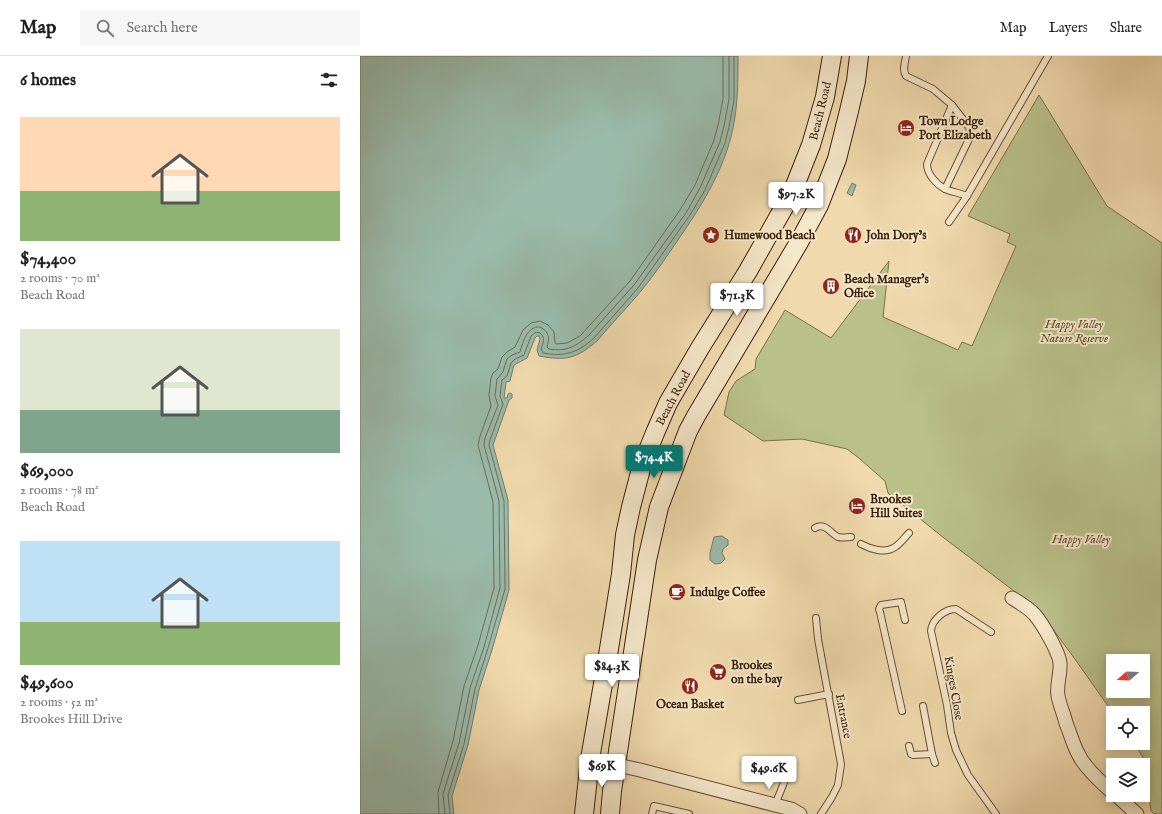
<!DOCTYPE html>
<meta charset="utf-8">
<style>
body{margin:0;font-family:"IM FELL English",serif;background:#f6f6f6;color:#202124;height:100vh;display:flex;flex-direction:column;font-size:15px;white-space:nowrap}
*{box-sizing:border-box;margin:0}
p{font-size:13px;color:#757577}
.icon{flex:none;width:22px;height:22px;fill:none;stroke:currentColor;stroke-width:2;stroke-linecap:round;stroke-linejoin:round}
.map{position:relative;flex:1;overflow:hidden}
.panel{display:flex;flex-direction:column;background:#fff;width:360px}
.panel>*{flex:none}
.needle{width:26px;rotate:251deg}
.buttons{position:absolute;left:746px;top:598px;display:grid;gap:8px}
.buttons a{display:grid;place-items:center;width:44px;height:44px;border-radius:0px;background:#fff;box-shadow:0 2px 10px #0003;font-size:20px}
.price{position:absolute;translate:-50% -34px;padding:0 9px;border-radius:4px;background:#fff;color:#222;font-size:13px;line-height:26px;filter:drop-shadow(0 1px 2px #0008)}
.price::after{content:'';position:absolute;left:50%;top:24px;width:12px;height:9px;margin-left:-6px;background:inherit;clip-path:polygon(0 0,100% 0,50% 100%)}
.price.selected{background:#0f766e;color:#fff}
ul{padding:0;list-style:none}
li{display:grid;align-content:center;gap:8px;height:212px;padding:0 20px}
li span{display:grid;place-items:center;height:124px;border-radius:0px;color:#555}
li>.icon{margin-inline-start:auto}
span .icon{width:72px;height:72px;fill:#fffc;stroke-width:1}
li b{font-size:17px}
h2{display:flex;justify-content:space-between;align-items:center;height:48px;padding:0 20px;font-size:17px}
header{display:flex;align-items:center;gap:24px;box-sizing:border-box;height:56px;padding:0 20px;background:#fff;border-bottom:1px solid #e0e0e0}
header strong{font-size:19px}
nav{display:flex;gap:22px;margin-inline-start:auto;font-size:14px}
.search{width:280px;height:36px;background:#f6f6f6;display:flex;align-items:center;gap:10px;box-sizing:border-box;padding:0 14px;border-radius:0px;color:#757577;font-size:15px}
main{display:flex;flex:1;min-height:0}
.map>svg:first-child{display:block}
.green{fill:#b9c08a;stroke:#7a704a;fill-rule:evenodd}
.water{fill:#9abbab;stroke:#747d6b}
.lines{fill:none;stroke-linecap:round;stroke-linejoin:round}
.shore{stroke:#6b6e5b;stroke-width:1}
.lane-casing{stroke:#694e34;stroke-width:8}
.street-casing{stroke:#694e34;stroke-width:15}
.secondary-casing{stroke:#3c200b;stroke-width:20}
.lane{stroke:#f5e7ca;stroke-width:6}
.street{stroke:#f5e7ca;stroke-width:13}
.secondary{stroke:#f5e7ca;stroke-width:18}
.labels{text-anchor:middle;stroke-width:4;stroke-linejoin:round;paint-order:stroke}
.street-label{font-size:12px;fill:#3c200b;stroke:#f5e7ca}
.poi-label{font-size:12px;font-weight:bold;fill:#3c200b;stroke:#f5e7ca;text-anchor:start}
.park-label{font-size:12px;font-style:italic;fill:#5b482b;stroke:#f5e7ca}
</style>
<header>
<strong>Map</strong>
<div class="search"><svg class="icon" aria-label="search" viewBox="0 0 24 24"><circle cx="10" cy="10" r="6"/><path d="M15 15l6 6"/></svg>Search here</div>
<nav><a>Map</a><a>Layers</a><a>Share</a></nav>
</header>
<main>
<section class="panel">
<h2>6 homes<svg class="icon" aria-label="filters" viewBox="0 0 24 24"><path d="M4 7h16M4 17h16"/><circle cx="9" cy="7" r="2"/><circle cx="15" cy="17" r="2"/></svg></h2>
<ul>
<li><span style="background:linear-gradient(#ffd9b3 60%,#8fb573 0)"><svg class="icon" aria-label="home" viewBox="0 0 24 24"><path d="M3 11l9-7 9 7M6 9v11h12V9"/></svg></span><div><b>$74,400</b><p>2 rooms · 70 m²</p><p>Beach Road</p></div></li>
<li><span style="background:linear-gradient(#dfe7d0 65%,#7fa58c 0)"><svg class="icon" aria-label="home" viewBox="0 0 24 24"><path d="M3 11l9-7 9 7M6 9v11h12V9"/></svg></span><div><b>$69,000</b><p>2 rooms · 78 m²</p><p>Beach Road</p></div></li>
<li><span style="background:linear-gradient(#bfe0f5 65%,#8fb573 0)"><svg class="icon" aria-label="home" viewBox="0 0 24 24"><path d="M3 11l9-7 9 7M6 9v11h12V9"/></svg></span><div><b>$49,600</b><p>2 rooms · 52 m²</p><p>Brookes Hill Drive</p></div></li>
</ul>
</section>
<div class="map">
<svg width="802" height="758" viewBox="0 0 802 758">
<rect width="100%" height="100%" fill="#f0daad"/>
<filter id="stains"><feTurbulence type="fractalNoise" baseFrequency=".005" numOctaves="4"/><feColorMatrix values="0 0 0 0 .2 0 0 0 0 .09 0 0 0 0 .02 0 0 0 .5 -.17"/></filter>
<radialGradient id="worn" r=".72"><stop offset=".6" stop-color="#630" stop-opacity="0"/><stop offset="1" stop-color="#630" stop-opacity=".3"/></radialGradient>
<!-- green -->
<path class="green" d="M679 39 747 150 802 187V758H794L791 755 784 703 774 687H783V657H753L717 606 679 554 584 482 528 437 525 425 500 403 487 393 442 383 403 385 364 359 369 336 376 325 395 313 396 303 425 254 471 282 529 205 523 261 598 294 602 286 612 290 656 190 647 186 650 178 608 160ZM753 605H783V635H753Z"/>
<!-- water -->
<g class="water">
<path d="M0 0H378C378 25 378 48 373 72 365 111 344 146 322 178 309 197 296 217 281 235 267 252 251 268 237 285 216 303 205 305 179 300L177 294 180 283 179 280H177L175 282 167 302 154 309 150 325 146 326 144 342H147L148 338 150 337 152 338V342L149 344 133 389 148 444 149 534 132 594 119 634 108 689 92 740 94 758H0Z"/>
<polygon points="492,127 496,129 492,140 487,137"/>
<polygon points="362,480 368,484 368,489 363,493 362,497 365,503 361,507 355,508 350,504 350,497 354,481"/>
</g>
<g class="lines">
<!-- shore -->
<g class="shore">
<polyline points="79,758 78,736 93,685 104,630 118,589 134,532 133,446 118,389 120,380 131,350 129,339 131,322 133,317 138,313 142,301 147,296 155,291 163,274 171,267 180,265 188,269 194,276 195,286 196,288 207,287 220,280 270,225 320,154 335,129 354,84 358,69 363,43 363,0"/>
<path d="M85 758 83 738 99 687 110 632 124 591 140 532 139 445 124 389 125 382 138 349 135 340 137 323 143 316 145 309 147 303 152 299 160 296C163 286 167 270 180 271 189 275 190 283 187 291L189 293C207 296 217 290 230 278L274 229 326 157 340 132 360 86 364 70 369 43V0"/>
<path d="M90 758 88 739 104 688 115 633 128 592 145 533 144 445 129 389 130 384 143 348 140 340 142 324 147 320 151 307 155 303 164 299 171 280 176 276 180 277C186 282 183 287 181 293L183 297C205 301 217 297 234 282L278 232 330 159 345 134 365 87 369 71 374 44V0"/>
</g>
<!-- lane casing -->
<g class="lane-casing">
<g id="lane">
<path d="M546 0C545 7 542 14 546 20L573 33 592 49 567 108C567 118 576 128 585 133 592 136 600 137 607 140"/>
<polyline points="585,133 611,79 609,71 592,49"/>
<polyline points="589,166 607,140 688,0"/>
<path d="M455 472C465 466 470 477 478 481 482 482 487 481 491 481"/>
<path d="M501 488C510 493 525 498 535 491 541 487 545 481 549 477"/>
<polyline points="456,562 458,583 481,708 478,729 472,741 461,758"/>
<path d="M631 576 596 553C585 553 572 563 571 575L587 649 591 677 596 694 608 719 636 758"/>
<polyline points="438,644 469,638"/>
<polyline points="563,650 572,698 575,707"/>
<polyline points="542,655 520,556 519,553 521,549 541,546 545,564"/>
<polyline points="549,690 551,698 553,699 572,698"/>
<polyline points="415,749 425,724"/>
<polyline points="292,758 294,750 329,758"/>
</g>
</g>
<!-- street casing -->
<g class="street-casing">
<g id="street">
<path d="M652 542C660 547 669 552 675 559 682 567 699 596 700 607 701 618 696 629 698 640 700 650 704 658 706 667 712 682 716 699 727 711 734 720 744 729 753 737"/>
<polyline points="230,703 280,714 415,749 431,753 440,758"/>
<polyline points="756,739 777,758"/>
</g>
</g>
<!-- secondary casing -->
<g class="secondary-casing">
<g id="secondary">
<polyline points="224,758 230,703 248,599 261,518 265,479 271,451 282,409 295,377 308,347 340,292 388,215 432,137 451,89 465,41 472,0"/>
<polyline points="250,758 252,735 287,504 299,451 328,375 336,360 438,188 459,149 477,103 489,55 496,25 499,0"/>
</g>
</g>
<!-- lane -->
<use href="#lane" class="lane"/>
<!-- street -->
<use href="#street" class="street"/>
<!-- secondary -->
<use href="#secondary" class="secondary"/>
</g>
<!-- icons -->
<defs>
<g id="hotel-disc" transform="scale(0.9)"><circle r="9.5" fill="#8f2418" stroke="#f5e7ca"/><path d="M-6-4.5h1.5V1H6V5H4.5V3h-9V5H-6ZM-4 0a1.8 1.8 0 1 1 3.6 0ZM.5 0V-2.5h3Q6-2.5 6 0Z" fill="#fff"/></g>
<g id="sight-disc" transform="scale(0.9)"><circle r="9.5" fill="#8f2418" stroke="#f5e7ca"/><path d="M0-6L1.8-2.2L6-1.7L2.9 1.2L3.7 5.4L0 3.3L-3.7 5.4L-2.9 1.2L-6-1.7L-1.8-2.2Z" fill="#fff"/></g>
<g id="restaurant-disc" transform="scale(0.9)"><circle r="9.5" fill="#8f2418" stroke="#f5e7ca"/><path d="M-5-6h1v4h1v-4h1v4h1v-4h1v5L-1.5 .5V6h-2V.5L-5-1ZM5-6V6H3V1.5H1.5Q1.5-4 5-6Z" fill="#fff"/></g>
<g id="building-disc" transform="scale(0.9)"><circle r="9.5" fill="#8f2418" stroke="#f5e7ca"/><path d="M-4-6H4V6H1V3H-1V6H-4ZM-2.5-4.3h1.7v1.8h-1.7ZM.8-4.3h1.7v1.8H.8ZM-2.5-1h1.7V.8h-1.7ZM.8-1h1.7V.8H.8Z" fill="#fff"/></g>
<g id="cafe-disc" transform="scale(0.9)"><circle r="9.5" fill="#8f2418" stroke="#f5e7ca"/><path d="M-5.5-4.5H6V0H3Q3 3.5 0 3.5H-2.5Q-5.5 3.5-5.5 0ZM3-3.2v2h1.7v-2ZM-6 4.5H4V6H-6Z" fill="#fff"/></g>
<g id="supermarket-disc" transform="scale(0.9)"><circle r="9.5" fill="#8f2418" stroke="#f5e7ca"/><path d="M-6-5.5h2.5l.6 2H6L4.5 2H-2.5L-4.4-4H-6ZM-1.5 3.2a1.3 1.3 0 1 0 .1 0ZM3 3.2a1.3 1.3 0 1 0 .1 0Z" fill="#fff"/></g>
</defs>
<g fill-rule="evenodd">
<use href="#hotel-disc" x="546" y="72"/>
<use href="#sight-disc" x="351" y="179"/>
<use href="#restaurant-disc" x="493" y="179"/>
<use href="#building-disc" x="471" y="230"/>
<use href="#hotel-disc" x="497" y="450"/>
<use href="#cafe-disc" x="317" y="536"/>
<use href="#supermarket-disc" x="358" y="616"/>
<use href="#restaurant-disc" x="330" y="630"/>
</g>
<g class="labels">
<!-- street labels -->
<g class="street-label">
<text transform="translate(460 55) rotate(-76)" y="4">Beach Road</text>
<text transform="translate(313 342) rotate(-62)" y="4">Beach Road</text>
<text transform="translate(594 632) rotate(80)" y="4">Kinges Close</text>
<text transform="translate(484 660) rotate(79)" y="4">Entrance</text>
</g>
<!-- poi labels -->
<g class="poi-label">
<text x="559" y="69">Town Lodge<tspan x="559" dy="14">Port Elizabeth</tspan></text>
<text x="364" y="183">Humewood Beach</text>
<text x="506" y="183">John Dory’s</text>
<text x="484" y="227">Beach Manager's<tspan x="484" dy="14">Office</tspan></text>
<text x="510" y="447">Brookes<tspan x="510" dy="14">Hill Suites</tspan></text>
<text x="330" y="540">Indulge Coffee</text>
<text x="371" y="613">Brookes<tspan x="371" dy="14">on the bay</tspan></text>
<text x="330" y="652" text-anchor="middle">Ocean Basket</text>
</g>
<!-- park labels -->
<g class="park-label">
<text x="714" y="272">Happy Valley<tspan x="714" dy="14">Nature Reserve</tspan></text>
<text x="721" y="487">Happy Valley</text>
</g>
</g>
<rect width="100%" height="100%" filter="url(#stains)"/>
<rect width="100%" height="100%" fill="url(#worn)"/>
</svg>
<div class="buttons">
<a><svg class="needle" viewBox="-14 -14 28 28"><path d="M0-13l5 13h-10z" fill="#e53935"/><path d="M0 13l5-13h-10z" fill="#757577"/></svg></a>
<a><svg class="icon" aria-label="locate" viewBox="0 0 24 24"><circle cx="12" cy="12" r="6"/><path d="M12 2v4M12 18v4M2 12h4M18 12h4"/></svg></a>
<a><svg class="icon" aria-label="layers" viewBox="0 0 24 24"><path d="M12 4l9 5-9 5-9-5zM3 14l9 5 9-5"/></svg></a>
</div>
<b class="price" style="left:436px;top:160px">$97.2K</b>
<b class="price" style="left:377px;top:261px">$71.3K</b>
<b class="price selected" style="left:294px;top:423px">$74.4K</b>
<b class="price" style="left:252px;top:632px">$84.3K</b>
<b class="price" style="left:242px;top:732px">$69K</b>
<b class="price" style="left:409px;top:734px">$49.6K</b>
</div>
</main>
